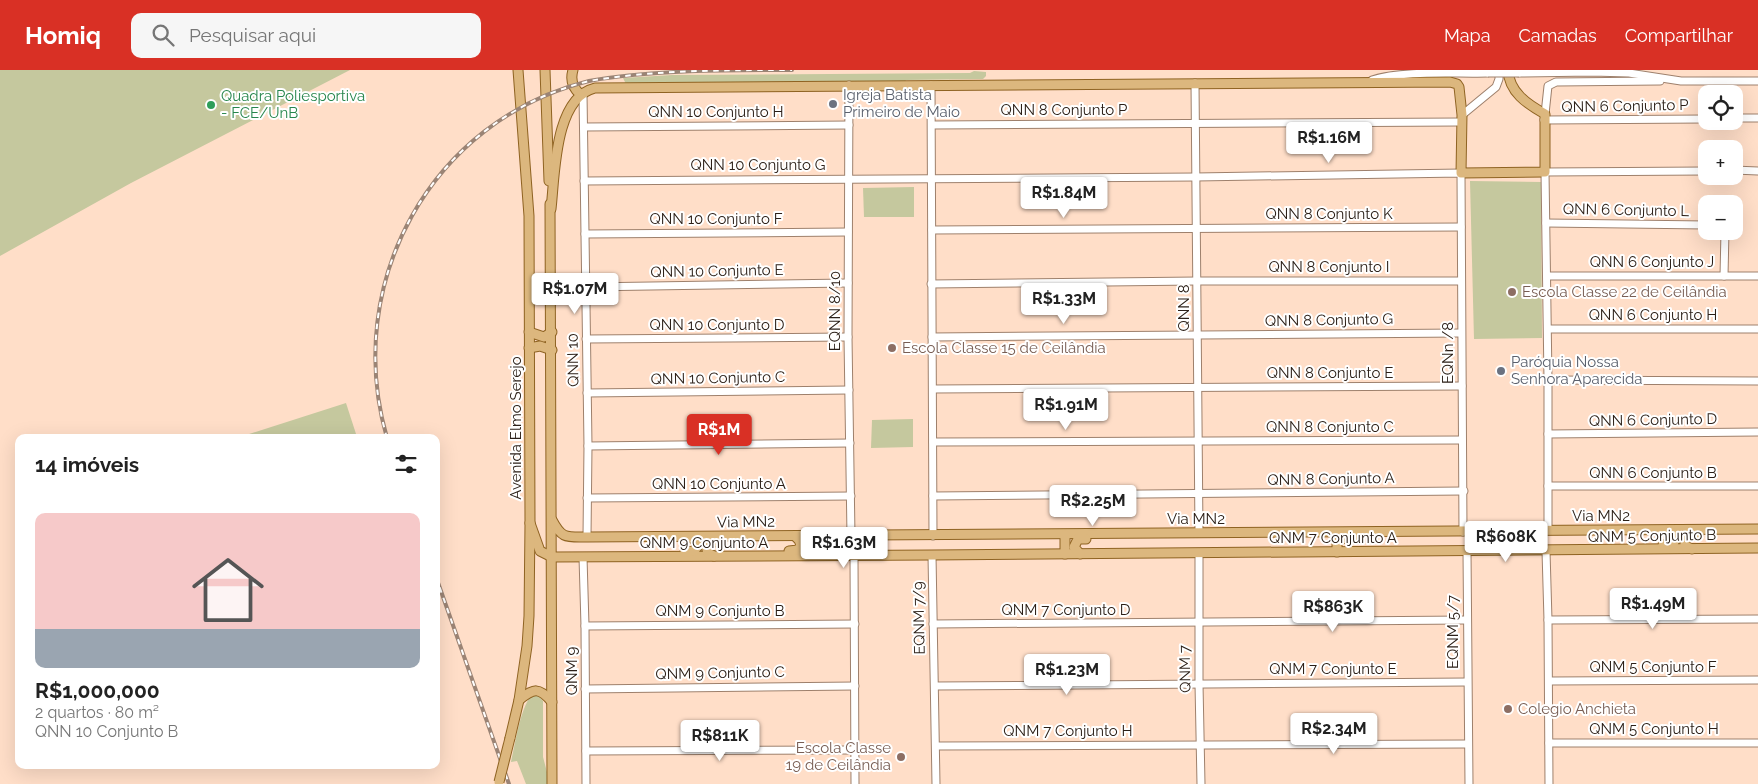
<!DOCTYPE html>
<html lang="pt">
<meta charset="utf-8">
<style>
body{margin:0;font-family:Raleway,sans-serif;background:#f6f6f6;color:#222;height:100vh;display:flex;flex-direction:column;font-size:19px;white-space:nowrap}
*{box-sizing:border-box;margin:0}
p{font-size:16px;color:#767676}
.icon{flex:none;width:28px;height:28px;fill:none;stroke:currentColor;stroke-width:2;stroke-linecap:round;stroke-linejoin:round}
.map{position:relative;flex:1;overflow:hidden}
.details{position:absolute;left:15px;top:364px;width:425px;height:335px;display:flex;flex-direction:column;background:#fff;border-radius:10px;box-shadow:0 5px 20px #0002}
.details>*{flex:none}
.controls{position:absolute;left:1698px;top:15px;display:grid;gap:10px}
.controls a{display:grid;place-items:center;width:45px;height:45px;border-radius:10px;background:#fff;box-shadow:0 5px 20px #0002;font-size:25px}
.price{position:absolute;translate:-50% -42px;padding:0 11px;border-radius:5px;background:#fff;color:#222;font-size:16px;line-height:32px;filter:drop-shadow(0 1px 2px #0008)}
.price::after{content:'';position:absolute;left:50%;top:30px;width:15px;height:11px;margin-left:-8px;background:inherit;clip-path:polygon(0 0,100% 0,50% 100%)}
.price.active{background:#d93025;color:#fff}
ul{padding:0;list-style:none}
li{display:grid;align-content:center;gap:10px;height:265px;padding:0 20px}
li+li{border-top:1px solid #e0e0e0}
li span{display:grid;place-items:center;height:155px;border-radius:10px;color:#555}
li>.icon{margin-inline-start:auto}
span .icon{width:90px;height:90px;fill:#fffc;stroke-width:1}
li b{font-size:21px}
h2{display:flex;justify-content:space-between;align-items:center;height:60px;padding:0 20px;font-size:21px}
header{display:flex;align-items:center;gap:30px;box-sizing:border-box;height:70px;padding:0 25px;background:#d93025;color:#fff}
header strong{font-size:24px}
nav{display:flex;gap:28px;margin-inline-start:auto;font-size:18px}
.search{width:350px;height:45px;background:#f6f6f6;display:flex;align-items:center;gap:12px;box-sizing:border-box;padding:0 18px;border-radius:10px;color:#767676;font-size:19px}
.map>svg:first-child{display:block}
.green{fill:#c5c89e}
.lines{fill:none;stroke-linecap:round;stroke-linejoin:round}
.minor-casing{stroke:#9e806c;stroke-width:9}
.major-casing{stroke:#8f6322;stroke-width:11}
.minor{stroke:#fff;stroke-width:7}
.major{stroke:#dcb77e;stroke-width:9}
.rail-casing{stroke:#9b8475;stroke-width:4}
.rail{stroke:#fff;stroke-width:2;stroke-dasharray:5.5;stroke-linecap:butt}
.minor-bridge-casing{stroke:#9e806c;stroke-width:9;stroke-linecap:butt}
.major-bridge-casing{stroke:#8f6322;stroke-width:11;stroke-linecap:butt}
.minor-bridge{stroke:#fff;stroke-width:7}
.major-bridge{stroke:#dcb77e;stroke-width:9}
.worship-dot{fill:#6b7280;stroke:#fff;stroke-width:2}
.leisure-dot{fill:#2e9e5b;stroke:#fff;stroke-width:2}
.education-dot{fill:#8d6e63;stroke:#fff;stroke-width:2}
.labels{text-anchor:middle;stroke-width:4;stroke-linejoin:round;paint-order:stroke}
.worship-label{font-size:15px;fill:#5b616d;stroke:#fff;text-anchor:start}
.leisure-label{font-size:15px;fill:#27864d;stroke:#fff;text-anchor:start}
.street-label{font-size:15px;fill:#2c2018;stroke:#fff}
.education-label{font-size:15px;fill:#785e54;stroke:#fff;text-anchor:start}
</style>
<header>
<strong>Homiq</strong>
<div class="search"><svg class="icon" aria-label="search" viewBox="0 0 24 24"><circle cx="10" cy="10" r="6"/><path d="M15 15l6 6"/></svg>Pesquisar aqui</div>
<nav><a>Mapa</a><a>Camadas</a><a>Compartilhar</a></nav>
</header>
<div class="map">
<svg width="1758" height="714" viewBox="0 0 1758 714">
<rect width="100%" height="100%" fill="#ffdec8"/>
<!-- green -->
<g class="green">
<polygon points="0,0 350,0 131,113 0,186"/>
<polygon points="974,1 986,2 986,6 983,9 906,10 905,12 626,14 623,8 672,5 970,3"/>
<polygon points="1470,111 1541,112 1542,268 1474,269"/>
<polygon points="914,117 914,147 864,147 863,118"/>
<polygon points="346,333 357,367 240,367"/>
<polygon points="913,349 913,377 871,378 872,350"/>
<path d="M538 625 543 631V687L547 702V714H526L517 691 511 692C515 675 520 639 531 626Z"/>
</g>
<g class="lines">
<!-- minor casing -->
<g class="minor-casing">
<g id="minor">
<polyline points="1519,3 1592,2 1629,3 1681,11 1758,11"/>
<path d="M1372 10C1403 0 1454 4 1488 3"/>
<polyline points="1195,13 1199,463"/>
<polyline points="849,15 848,267 851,466"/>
<polyline points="931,15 933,466"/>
<polyline points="583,23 588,376 587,467"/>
<polyline points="1545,44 1548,16 1556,12 1660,11"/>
<polyline points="1462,45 1496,17 1499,9 1499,0"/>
<polyline points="1734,48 1758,48"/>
<polyline points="1544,50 1706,49"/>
<polyline points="932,55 1461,52"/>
<polyline points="584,57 849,55"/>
<polyline points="1734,100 1758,101"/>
<polyline points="584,111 1196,107 1461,103 1463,462"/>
<polyline points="1546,153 1706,155"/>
<polyline points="932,160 1461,157"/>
<polyline points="585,164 848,162"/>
<polyline points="1547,206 1758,206"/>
<polyline points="1724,206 1725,161"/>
<polyline points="931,214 1197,211 1461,211"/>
<polyline points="586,217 848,213"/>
<polyline points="1548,259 1758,259"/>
<polyline points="932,267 1461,263"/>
<polyline points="586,269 848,267"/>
<polyline points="1548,310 1758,311"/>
<polyline points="933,319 1462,316"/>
<polyline points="587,323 849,320"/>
<polyline points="1548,364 1758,362"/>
<polyline points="933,372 1462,370"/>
<polyline points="588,376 850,373"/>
<polyline points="1548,416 1758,416"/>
<polyline points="933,426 1464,421"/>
<polyline points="587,428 851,426"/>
<polyline points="1548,460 1548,310 1545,102 1706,101"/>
<polyline points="1467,481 1469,714"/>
<polyline points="1546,481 1548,550 1549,714"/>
<polyline points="1199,483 1199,614 1201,714"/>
<polyline points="932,485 936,714"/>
<polyline points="854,486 855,714"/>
<polyline points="583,487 585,556 586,714"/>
<polyline points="1548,550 1758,549"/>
<polyline points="933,554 1467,550"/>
<polyline points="585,556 855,554"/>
<polyline points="1549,611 1758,610"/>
<polyline points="935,616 1467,612"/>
<polyline points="585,619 855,616"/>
<polyline points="1549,673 1758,673"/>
<polyline points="936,676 1467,674"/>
<polyline points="586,681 854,680"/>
</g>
</g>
<!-- major casing -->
<g class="major-casing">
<g id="major">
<polyline points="545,0 549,111"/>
<path d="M573 0C570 10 573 18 580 24"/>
<polyline points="550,134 552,714"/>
<path d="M551 139C555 105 554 28 595 18L1450 12 1457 14 1459 17 1462 45 1461 103 1545 102V44C1527 34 1509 22 1508 0"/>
<polyline points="529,262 544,267 552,262"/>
<polyline points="529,278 540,276 552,280"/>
<path d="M552 450C562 469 566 467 587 467L1758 459"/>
<polyline points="530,453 540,481 552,487 932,485 1758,478"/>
<polyline points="1663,475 1670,475 1674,472 1675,465 1669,460"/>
<polyline points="1692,479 1685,476 1685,469 1689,465 1698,465"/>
<polyline points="789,481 798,480 801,475 799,470 795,466"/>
<polyline points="685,482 694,481 698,476 696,471 691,467"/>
<polyline points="1337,482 1337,469 1353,468"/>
<polyline points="1065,484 1065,465"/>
<polyline points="1080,484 1074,477 1078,469 1086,469"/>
<polyline points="714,486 708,483 706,476 710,472 719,472"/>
<path d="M519 630C534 618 539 617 552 632"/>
<polyline points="510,668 519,630 527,576 529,546 530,453 529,146 518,0"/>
</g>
</g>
<!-- minor -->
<use href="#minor" class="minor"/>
<!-- major -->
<use href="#major" class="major"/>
<!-- rail casing -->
<g class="rail-casing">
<g id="rail">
<path d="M387 368C342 213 431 50 589 11 651 0 727 0 792 0"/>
<polyline points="436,507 509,714"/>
</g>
</g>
<!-- rail -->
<use href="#rail" class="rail"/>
<!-- minor-bridge casing -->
<g class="minor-bridge-casing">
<polyline id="minor-bridge" points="1488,3 1519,3"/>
</g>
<!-- major-bridge casing -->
<g class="major-bridge-casing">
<polyline id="major-bridge" points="499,712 510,668"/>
</g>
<!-- minor-bridge -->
<use href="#minor-bridge" class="minor-bridge"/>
<!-- major-bridge -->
<use href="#major-bridge" class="major-bridge"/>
</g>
<!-- markers -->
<g class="worship-dot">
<circle cx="833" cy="34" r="5"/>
<circle cx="1501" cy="301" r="5"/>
</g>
<circle class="leisure-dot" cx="211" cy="35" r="5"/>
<g class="education-dot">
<circle cx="1512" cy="222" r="5"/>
<circle cx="892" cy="278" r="5"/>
<circle cx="1508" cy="639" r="5"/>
<circle cx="901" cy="687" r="5"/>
</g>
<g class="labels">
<!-- worship labels -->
<g class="worship-label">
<text x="843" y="30">Igreja Batista<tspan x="843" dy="17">Primeiro de Maio</tspan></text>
<text x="1511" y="297">Paróquia Nossa<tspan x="1511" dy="17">Senhora Aparecida</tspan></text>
</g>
<!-- leisure labels -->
<g class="leisure-label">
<text x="221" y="31">Quadra Poliesportiva<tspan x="221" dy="17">- FCE/UnB</tspan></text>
</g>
<!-- street labels -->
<g class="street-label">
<text transform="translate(1625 36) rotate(-1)" y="5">QNN 6 Conjunto P</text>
<text x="1064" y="45">QNN 8 Conjunto P</text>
<text x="716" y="47">QNN 10 Conjunto H</text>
<text x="758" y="100">QNN 10 Conjunto G</text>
<text transform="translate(1626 140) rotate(1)" y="5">QNN 6 Conjunto L</text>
<text x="1329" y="149">QNN 8 Conjunto K</text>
<text x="716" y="154">QNN 10 Conjunto F</text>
<text x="1652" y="197">QNN 6 Conjunto J</text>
<text x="1329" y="202">QNN 8 Conjunto I</text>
<text transform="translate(717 201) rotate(-1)" y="5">QNN 10 Conjunto E</text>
<text transform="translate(1184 238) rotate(-90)" y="5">QNN 8</text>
<text transform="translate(835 241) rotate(-90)" y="5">EQNN 8/10</text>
<text x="1653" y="250">QNN 6 Conjunto H</text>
<text transform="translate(1329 250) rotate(-1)" y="5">QNN 8 Conjunto G</text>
<text x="717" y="260">QNN 10 Conjunto D</text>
<text transform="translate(1448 283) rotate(-90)" y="5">EQNn /8</text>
<text transform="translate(573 290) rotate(-91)" y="5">QNN 10</text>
<text x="1330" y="308">QNN 8 Conjunto E</text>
<text transform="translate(718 308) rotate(-1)" y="5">QNN 10 Conjunto C</text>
<text transform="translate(1653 350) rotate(-1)" y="5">QNN 6 Conjunto D</text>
<text x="1330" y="362">QNN 8 Conjunto C</text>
<text transform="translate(516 358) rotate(-90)" y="5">Avenida Elmo Serejo</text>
<text x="1653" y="408">QNN 6 Conjunto B</text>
<text transform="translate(1331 409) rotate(-1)" y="5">QNN 8 Conjunto A</text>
<text x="719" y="419">QNN 10 Conjunto A</text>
<text x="1601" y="451">Via MN2</text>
<text x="1196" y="454">Via MN2</text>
<text transform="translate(746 452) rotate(-1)" y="5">Via MN2</text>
<text transform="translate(1652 466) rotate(-1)" y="5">QNM 5 Conjunto B</text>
<text x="1333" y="473">QNM 7 Conjunto A</text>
<text x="704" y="478">QNM 9 Conjunto A</text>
<text x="1066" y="545">QNM 7 Conjunto D</text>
<text x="720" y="546">QNM 9 Conjunto B</text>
<text transform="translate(919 548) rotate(-91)" y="5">EQNM 7/9</text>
<text transform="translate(1453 562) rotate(-90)" y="5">EQNM 5/7</text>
<text x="1653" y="602">QNM 5 Conjunto F</text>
<text transform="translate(1185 599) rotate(-91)" y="5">QNM 7</text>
<text x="1333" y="604">QNM 7 Conjunto E</text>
<text transform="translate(572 601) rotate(-90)" y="5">QNM 9</text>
<text transform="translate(720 603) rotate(-1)" y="5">QNM 9 Conjunto C</text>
<text x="1654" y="664">QNM 5 Conjunto H</text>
<text x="1068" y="666">QNM 7 Conjunto H</text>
</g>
<!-- education labels -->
<g class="education-label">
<text x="1522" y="227">Escola Classe 22 de Ceilândia</text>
<text x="902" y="283">Escola Classe 15 de Ceilândia</text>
<text x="1518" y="644">Colegio Anchieta</text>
<text x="891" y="683" text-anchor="end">Escola Classe<tspan x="891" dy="17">19 de Ceilândia</tspan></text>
</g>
</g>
</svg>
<div class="controls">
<a><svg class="icon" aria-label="locate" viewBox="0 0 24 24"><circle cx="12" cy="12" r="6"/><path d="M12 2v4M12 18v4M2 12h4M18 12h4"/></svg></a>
<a>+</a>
<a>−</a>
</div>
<b class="price" style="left:1329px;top:94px">R$1.16M</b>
<b class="price" style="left:1064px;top:149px">R$1.84M</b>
<b class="price" style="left:575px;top:245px">R$1.07M</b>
<b class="price" style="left:1064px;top:255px">R$1.33M</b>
<b class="price" style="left:1066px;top:361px">R$1.91M</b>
<b class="price active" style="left:719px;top:386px">R$1M</b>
<b class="price" style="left:1093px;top:457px">R$2.25M</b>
<b class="price" style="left:1506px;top:493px">R$608K</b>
<b class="price" style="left:844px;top:499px">R$1.63M</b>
<b class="price" style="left:1653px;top:560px">R$1.49M</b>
<b class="price" style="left:1333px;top:563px">R$863K</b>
<b class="price" style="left:1067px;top:626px">R$1.23M</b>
<b class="price" style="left:1334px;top:685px">R$2.34M</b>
<b class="price" style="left:720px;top:692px">R$811K</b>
<section class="details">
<h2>14 imóveis<svg class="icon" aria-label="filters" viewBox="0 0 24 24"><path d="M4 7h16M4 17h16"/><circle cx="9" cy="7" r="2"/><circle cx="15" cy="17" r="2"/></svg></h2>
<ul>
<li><span style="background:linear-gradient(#f6c9c9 75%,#9aa5b1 0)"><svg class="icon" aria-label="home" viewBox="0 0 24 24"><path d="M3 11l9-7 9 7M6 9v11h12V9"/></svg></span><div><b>R$1,000,000</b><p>2 quartos · 80 m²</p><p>QNN 10 Conjunto B</p></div></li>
</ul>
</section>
</div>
